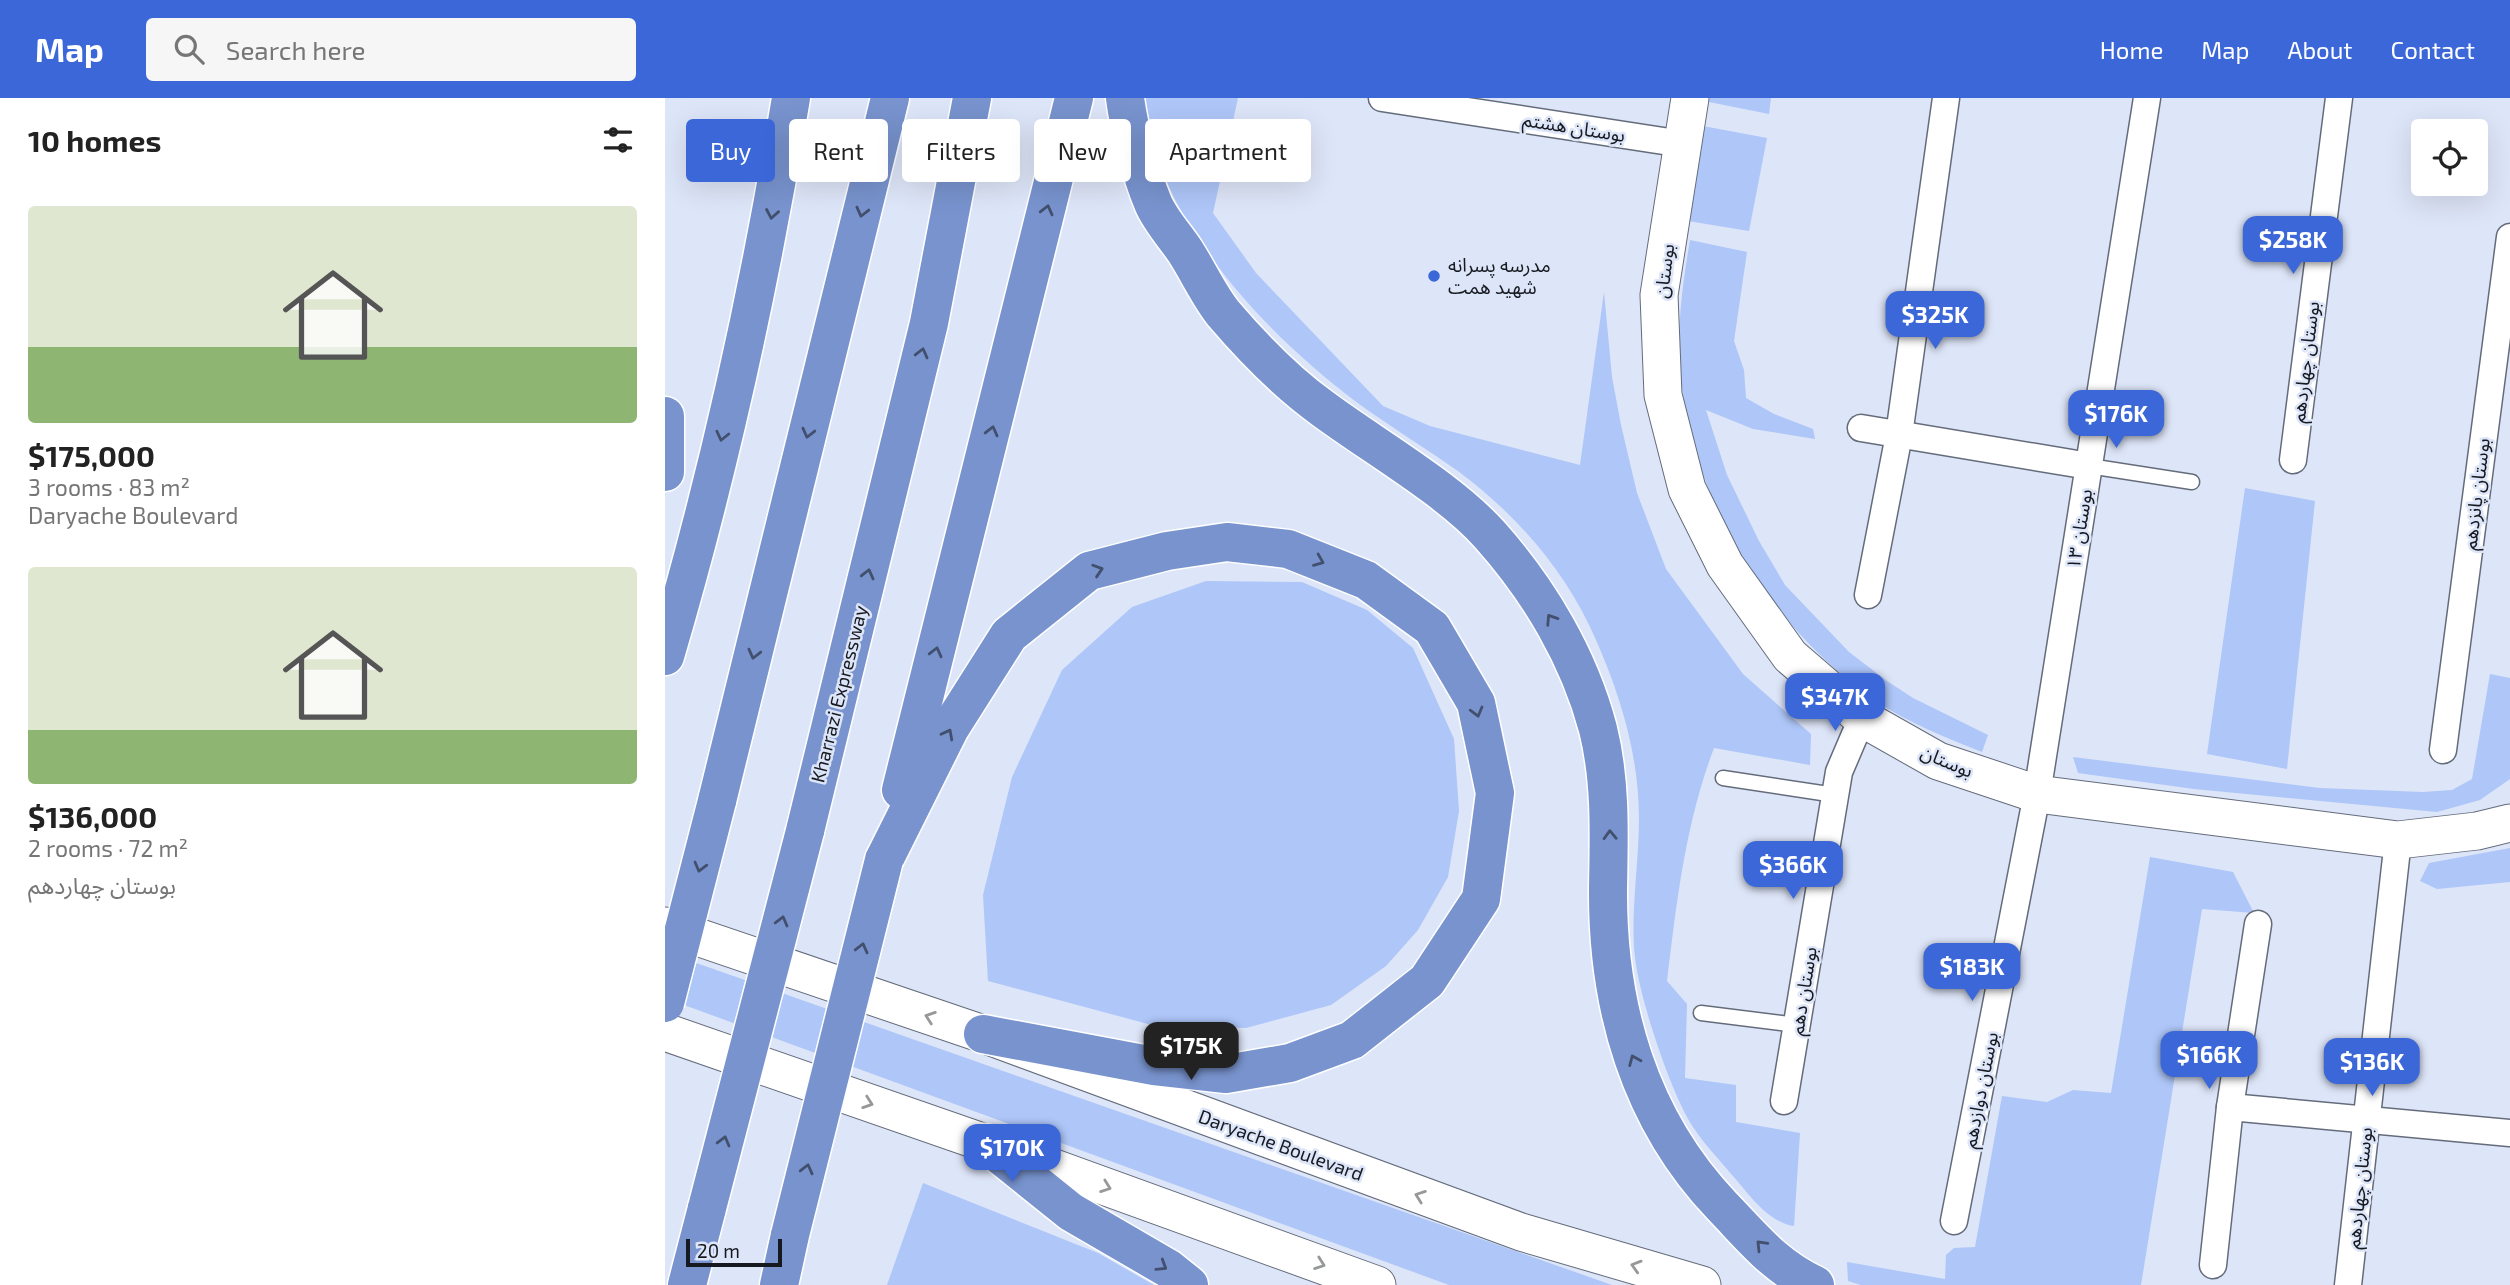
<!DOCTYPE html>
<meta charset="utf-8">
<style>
body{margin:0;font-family:"Exo 2","Noto Sans Arabic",sans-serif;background:#f6f6f6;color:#222;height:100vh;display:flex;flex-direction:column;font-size:26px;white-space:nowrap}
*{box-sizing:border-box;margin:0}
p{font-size:23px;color:#767676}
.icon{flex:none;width:38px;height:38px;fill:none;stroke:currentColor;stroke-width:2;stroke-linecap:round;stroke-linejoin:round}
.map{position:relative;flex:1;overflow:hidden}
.side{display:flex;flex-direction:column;background:#fff;width:665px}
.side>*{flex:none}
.guide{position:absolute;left:21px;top:21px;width:665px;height:63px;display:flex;gap:14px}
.controls{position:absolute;left:1746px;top:21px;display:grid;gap:14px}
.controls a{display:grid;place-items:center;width:77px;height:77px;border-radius:7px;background:#fff;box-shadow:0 7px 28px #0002;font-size:35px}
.scale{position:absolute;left:21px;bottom:18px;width:96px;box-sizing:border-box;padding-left:7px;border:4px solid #16191f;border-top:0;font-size:19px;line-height:24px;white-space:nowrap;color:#16191f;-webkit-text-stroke:5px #dde5f8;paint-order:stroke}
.price{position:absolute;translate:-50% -60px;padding:0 16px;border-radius:14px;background:#3b67d8;color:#fff;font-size:23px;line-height:46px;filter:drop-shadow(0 2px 4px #0008)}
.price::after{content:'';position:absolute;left:50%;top:42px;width:21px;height:16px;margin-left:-10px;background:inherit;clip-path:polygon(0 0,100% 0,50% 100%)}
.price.current{background:#222;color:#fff}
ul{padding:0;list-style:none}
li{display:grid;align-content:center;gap:14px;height:371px;padding:0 28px}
li span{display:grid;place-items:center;height:217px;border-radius:7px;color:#555}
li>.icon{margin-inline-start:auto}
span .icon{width:126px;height:126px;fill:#fffc;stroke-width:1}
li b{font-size:30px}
h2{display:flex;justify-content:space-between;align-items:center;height:84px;padding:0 28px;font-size:30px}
.chip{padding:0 24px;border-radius:7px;background:#fff;box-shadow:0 7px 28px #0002;font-size:24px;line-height:63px}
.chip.current{background:#3b67d8;color:#fff}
header{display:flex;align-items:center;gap:42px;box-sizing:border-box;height:98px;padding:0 35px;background:#3b67d8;color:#fff}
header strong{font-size:33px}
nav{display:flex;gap:38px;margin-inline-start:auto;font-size:24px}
.search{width:490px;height:63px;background:#f6f6f6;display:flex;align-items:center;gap:18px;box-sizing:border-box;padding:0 24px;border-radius:7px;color:#767676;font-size:26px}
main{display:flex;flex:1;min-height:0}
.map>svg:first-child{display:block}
.green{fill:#aec6f8}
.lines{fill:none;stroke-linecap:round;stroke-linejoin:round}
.lane-casing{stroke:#646c7b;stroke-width:17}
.street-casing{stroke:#646c7b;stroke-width:29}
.secondary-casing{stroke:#646c7b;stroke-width:39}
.highway-casing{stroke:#fff;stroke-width:41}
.lane{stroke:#fff;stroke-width:14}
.street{stroke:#fff;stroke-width:26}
.secondary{stroke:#fff;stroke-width:37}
.highway{stroke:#7893ce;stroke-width:38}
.highway-bridge-casing{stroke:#fff;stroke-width:41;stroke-linecap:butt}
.highway-bridge{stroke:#7893ce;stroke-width:38}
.oneway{stroke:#42506e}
.oneway2{stroke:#96989a}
.poi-dot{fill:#3b67d8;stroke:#dde5f8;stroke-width:2.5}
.labels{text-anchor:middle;stroke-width:5;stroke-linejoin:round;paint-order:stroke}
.street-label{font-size:19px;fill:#16191f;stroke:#dde5f8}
.poi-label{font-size:19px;fill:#16191f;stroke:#dde5f8;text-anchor:start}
</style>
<header>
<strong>Map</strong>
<div class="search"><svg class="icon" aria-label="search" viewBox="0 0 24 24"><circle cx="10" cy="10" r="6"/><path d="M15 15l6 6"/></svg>Search here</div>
<nav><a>Home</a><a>Map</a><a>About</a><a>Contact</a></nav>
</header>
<main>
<section class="side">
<h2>10 homes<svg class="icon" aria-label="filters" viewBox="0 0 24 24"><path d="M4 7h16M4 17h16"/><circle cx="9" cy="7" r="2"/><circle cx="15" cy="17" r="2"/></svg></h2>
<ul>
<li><span style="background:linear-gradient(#dfe7d0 65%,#8fb573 0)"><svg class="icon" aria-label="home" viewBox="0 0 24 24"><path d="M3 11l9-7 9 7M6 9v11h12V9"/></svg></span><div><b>$175,000</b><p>3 rooms · 83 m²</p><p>Daryache Boulevard</p></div></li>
<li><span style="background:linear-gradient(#dfe7d0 75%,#8fb573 0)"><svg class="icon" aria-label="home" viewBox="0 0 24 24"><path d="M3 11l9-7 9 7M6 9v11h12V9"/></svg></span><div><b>$136,000</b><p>2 rooms · 72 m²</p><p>بوستان چهاردهم</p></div></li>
</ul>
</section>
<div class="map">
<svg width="1845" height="1187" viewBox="0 0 1845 1187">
<rect width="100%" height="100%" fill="#dde5f8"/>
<!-- green -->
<g class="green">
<path d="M477 0H573L548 115 591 175 718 308 765 328 915 367 939 194 947 279 956 327 972 395 1001 471 1078 576 1146 636 1145 667 1049 650C1020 727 1012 802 1002 883L1022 906 1020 980 1071 987V1024L1135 1035 1129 1128C1101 1123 1085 1097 1067 1077 1054 1061 1039 1046 1028 1029 1006 996 974 899 970 859 965 818 974 765 974 721 974 658 956 599 931 542 902 474 852 417 793 373 759 349 724 328 690 303 597 233 492 120 477 0Z"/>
<polygon points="1045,0 1106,0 1104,16 1044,4"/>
<polygon points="1038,28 1102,40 1084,133 1023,123"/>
<path d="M1025 142 1082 154 1069 243 1079 272 1081 300 1109 316 1148 331 1150 341 1088 331 1041 312 1062 377 1094 443 1120 487 1184 554 1222 583 1248 600 1323 637 1317 654C1282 640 1243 625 1211 603 1104 529 1024 400 1015 269 1012 225 1018 184 1025 142Z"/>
<polygon points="1580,390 1650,403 1622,671 1542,656"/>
<polygon points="541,483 637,484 702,512 748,550 789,641 794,713 783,779 753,832 721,868 666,907 581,930 483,926 323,883 318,797 347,679 397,572 467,509"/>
<polygon points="1825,576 1845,580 1845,681 1815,702 1772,714 1529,691 1413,675 1408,659 1655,690 1758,694 1787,692 1807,681"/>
<polygon points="1845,750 1845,784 1772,791 1755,783 1764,765"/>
<polygon points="1485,759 1568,774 1589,815 1537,811 1476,1187 1196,1187 1183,1183 1182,1164 1280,1181 1281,1157 1289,1150 1310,1149 1337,998 1382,1004 1408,992 1446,995"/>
<polygon points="0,854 947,1187 784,1187 0,900"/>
<polygon points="258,1085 433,1155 489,1187 222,1187"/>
</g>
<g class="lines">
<!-- lane casing -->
<g class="lane-casing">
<g id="lane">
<polyline points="1424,368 1527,384"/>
<polyline points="1058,680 1170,697"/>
<polyline points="1036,915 1132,927"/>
</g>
</g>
<!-- street casing -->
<g class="street-casing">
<g id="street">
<polyline points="717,0 1018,46"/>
<polyline points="1196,330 1424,368"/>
<polyline points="1628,362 1674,0"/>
<polyline points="1203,497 1234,337 1281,0"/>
<polyline points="1778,652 1845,139"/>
<polyline points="1119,1003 1174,674 1197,620"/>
<polyline points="1565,1009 1845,1035"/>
<polyline points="1289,1123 1372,696 1482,0"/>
<polyline points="1548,1167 1565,1009 1593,826"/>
<polyline points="1683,1187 1733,742"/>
</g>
</g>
<!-- secondary casing -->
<g class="secondary-casing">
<g id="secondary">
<polyline points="1025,0 994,197 998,297 1022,391 1060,467 1125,558 1197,620 1273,663 1372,696 1733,742 1812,733 1845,725"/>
<polyline points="0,828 318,936 856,1134 1037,1187"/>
<polyline points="0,934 320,1045 712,1187"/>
</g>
</g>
<!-- highway casing -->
<g class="highway-casing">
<g id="highway">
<path d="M460 0C464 31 476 76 488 105 495 122 510 138 520 153 533 173 543 196 558 215 587 249 621 284 657 310 708 348 784 391 825 437 874 492 914 559 933 631 946 683 944 737 943 790 942 908 974 1021 1057 1108 1088 1140 1109 1168 1150 1187"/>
<polyline points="0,318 0,374"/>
<path d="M0 558C54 375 95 188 126 0"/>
<polyline points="236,692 409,0"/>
<polyline points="52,703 225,0"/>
<polyline points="140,733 264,225 307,0"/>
<polyline points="219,762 285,630 344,537 424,473 502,453 562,444 623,451 701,482 767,530 811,605 830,695 816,801 762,883 687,942 625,965 561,976 489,968 318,936"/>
<polyline points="320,1045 406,1114 504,1171 524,1187"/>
<polyline points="22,1187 42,1110"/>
<polyline points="114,1187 125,1137"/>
</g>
</g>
<!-- lane -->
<use href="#lane" class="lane"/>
<!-- street -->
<use href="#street" class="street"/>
<!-- secondary -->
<use href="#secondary" class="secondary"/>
<!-- highway -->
<use href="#highway" class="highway"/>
<!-- highway-bridge casing -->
<g class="highway-bridge-casing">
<g id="highway-bridge">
<polyline points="0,905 52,703"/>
<polyline points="42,1110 140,733"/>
<polyline points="125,1137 219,762"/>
</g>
</g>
<!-- highway-bridge -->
<use href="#highway-bridge" class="highway-bridge"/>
</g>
<!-- one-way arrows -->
<defs><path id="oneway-chevron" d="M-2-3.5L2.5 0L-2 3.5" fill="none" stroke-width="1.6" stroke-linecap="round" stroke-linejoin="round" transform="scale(1.75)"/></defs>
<g class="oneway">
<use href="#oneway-chevron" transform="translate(382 112) rotate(-76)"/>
<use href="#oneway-chevron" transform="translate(197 114) rotate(104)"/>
<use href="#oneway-chevron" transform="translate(107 116) rotate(100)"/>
<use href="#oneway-chevron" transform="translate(257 255) rotate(-76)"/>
<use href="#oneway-chevron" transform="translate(327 333) rotate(-76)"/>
<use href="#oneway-chevron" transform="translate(143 335) rotate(104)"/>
<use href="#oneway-chevron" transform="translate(57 338) rotate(103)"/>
<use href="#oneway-chevron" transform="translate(654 463) rotate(22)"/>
<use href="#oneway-chevron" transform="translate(433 472) rotate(-18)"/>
<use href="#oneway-chevron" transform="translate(203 476) rotate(-76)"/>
<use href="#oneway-chevron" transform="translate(886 521) rotate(-123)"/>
<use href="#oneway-chevron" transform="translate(271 554) rotate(-76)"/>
<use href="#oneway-chevron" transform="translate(89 556) rotate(104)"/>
<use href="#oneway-chevron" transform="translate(812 614) rotate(75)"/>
<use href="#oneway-chevron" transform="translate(283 636) rotate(-62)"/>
<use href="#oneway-chevron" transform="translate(945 737) rotate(-92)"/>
<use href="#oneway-chevron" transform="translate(35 769) rotate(105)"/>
<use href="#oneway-chevron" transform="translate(117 823) rotate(-75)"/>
<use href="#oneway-chevron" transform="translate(197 850) rotate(-76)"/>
<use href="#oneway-chevron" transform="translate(969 962) rotate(-113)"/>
<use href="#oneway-chevron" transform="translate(59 1043) rotate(-75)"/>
<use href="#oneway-chevron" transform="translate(142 1071) rotate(-76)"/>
<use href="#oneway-chevron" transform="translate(1096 1147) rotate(-134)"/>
<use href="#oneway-chevron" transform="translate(497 1168) rotate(32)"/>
</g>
<g class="oneway2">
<use href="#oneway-chevron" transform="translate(265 919) rotate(-161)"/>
<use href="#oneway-chevron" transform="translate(203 1005) rotate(19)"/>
<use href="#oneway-chevron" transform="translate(441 1089) rotate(20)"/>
<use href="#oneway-chevron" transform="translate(755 1098) rotate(-160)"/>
<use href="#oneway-chevron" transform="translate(655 1166) rotate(20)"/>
<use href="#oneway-chevron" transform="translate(971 1168) rotate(-164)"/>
</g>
<!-- markers -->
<circle class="poi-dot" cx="769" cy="178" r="7"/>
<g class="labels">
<!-- street labels -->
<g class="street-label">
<text transform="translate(909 29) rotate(9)" y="7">بوستان هشتم</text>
<text transform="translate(999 173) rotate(-83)" y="7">بوستان</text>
<text transform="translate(1640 264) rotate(-83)" y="7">بوستان چهاردهم</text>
<text transform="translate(1811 396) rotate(-83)" y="7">بوستان پانزدهم</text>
<text transform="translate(1414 431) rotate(-81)" y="7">بوستان ۱۳</text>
<text transform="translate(174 596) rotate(-76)" y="7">Kharrazi Expressway</text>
<text transform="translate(1282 663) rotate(23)" y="7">بوستان</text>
<text transform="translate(1138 893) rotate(-81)" y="7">بوستان دهم</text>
<text transform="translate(1315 992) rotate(-79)" y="7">بوستان دوازدهم</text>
<text transform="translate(616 1047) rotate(20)" y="7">Daryache Boulevard</text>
<text transform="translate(1694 1090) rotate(-84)" y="7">بوستان چهاردهم</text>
</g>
<!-- poi labels -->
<g class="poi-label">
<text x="783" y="174">مدرسه پسرانه<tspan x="783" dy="22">شهید همت</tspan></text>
</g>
</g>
</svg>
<div class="controls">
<a><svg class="icon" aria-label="locate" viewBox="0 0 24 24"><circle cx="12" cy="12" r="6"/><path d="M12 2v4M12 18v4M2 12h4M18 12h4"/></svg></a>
</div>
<div class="scale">20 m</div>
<b class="price" style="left:1628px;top:178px">$258K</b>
<b class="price" style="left:1270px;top:253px">$325K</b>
<b class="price" style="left:1451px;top:352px">$176K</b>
<b class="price" style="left:1170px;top:635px">$347K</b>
<b class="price" style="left:1128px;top:803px">$366K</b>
<b class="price" style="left:1307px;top:905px">$183K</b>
<b class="price current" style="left:526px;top:984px">$175K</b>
<b class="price" style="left:1544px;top:993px">$166K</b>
<b class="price" style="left:1707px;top:1000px">$136K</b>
<b class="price" style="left:347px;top:1086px">$170K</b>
<div class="guide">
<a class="chip current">Buy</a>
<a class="chip">Rent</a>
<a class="chip">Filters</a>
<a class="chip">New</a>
<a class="chip">Apartment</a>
</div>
</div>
</main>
